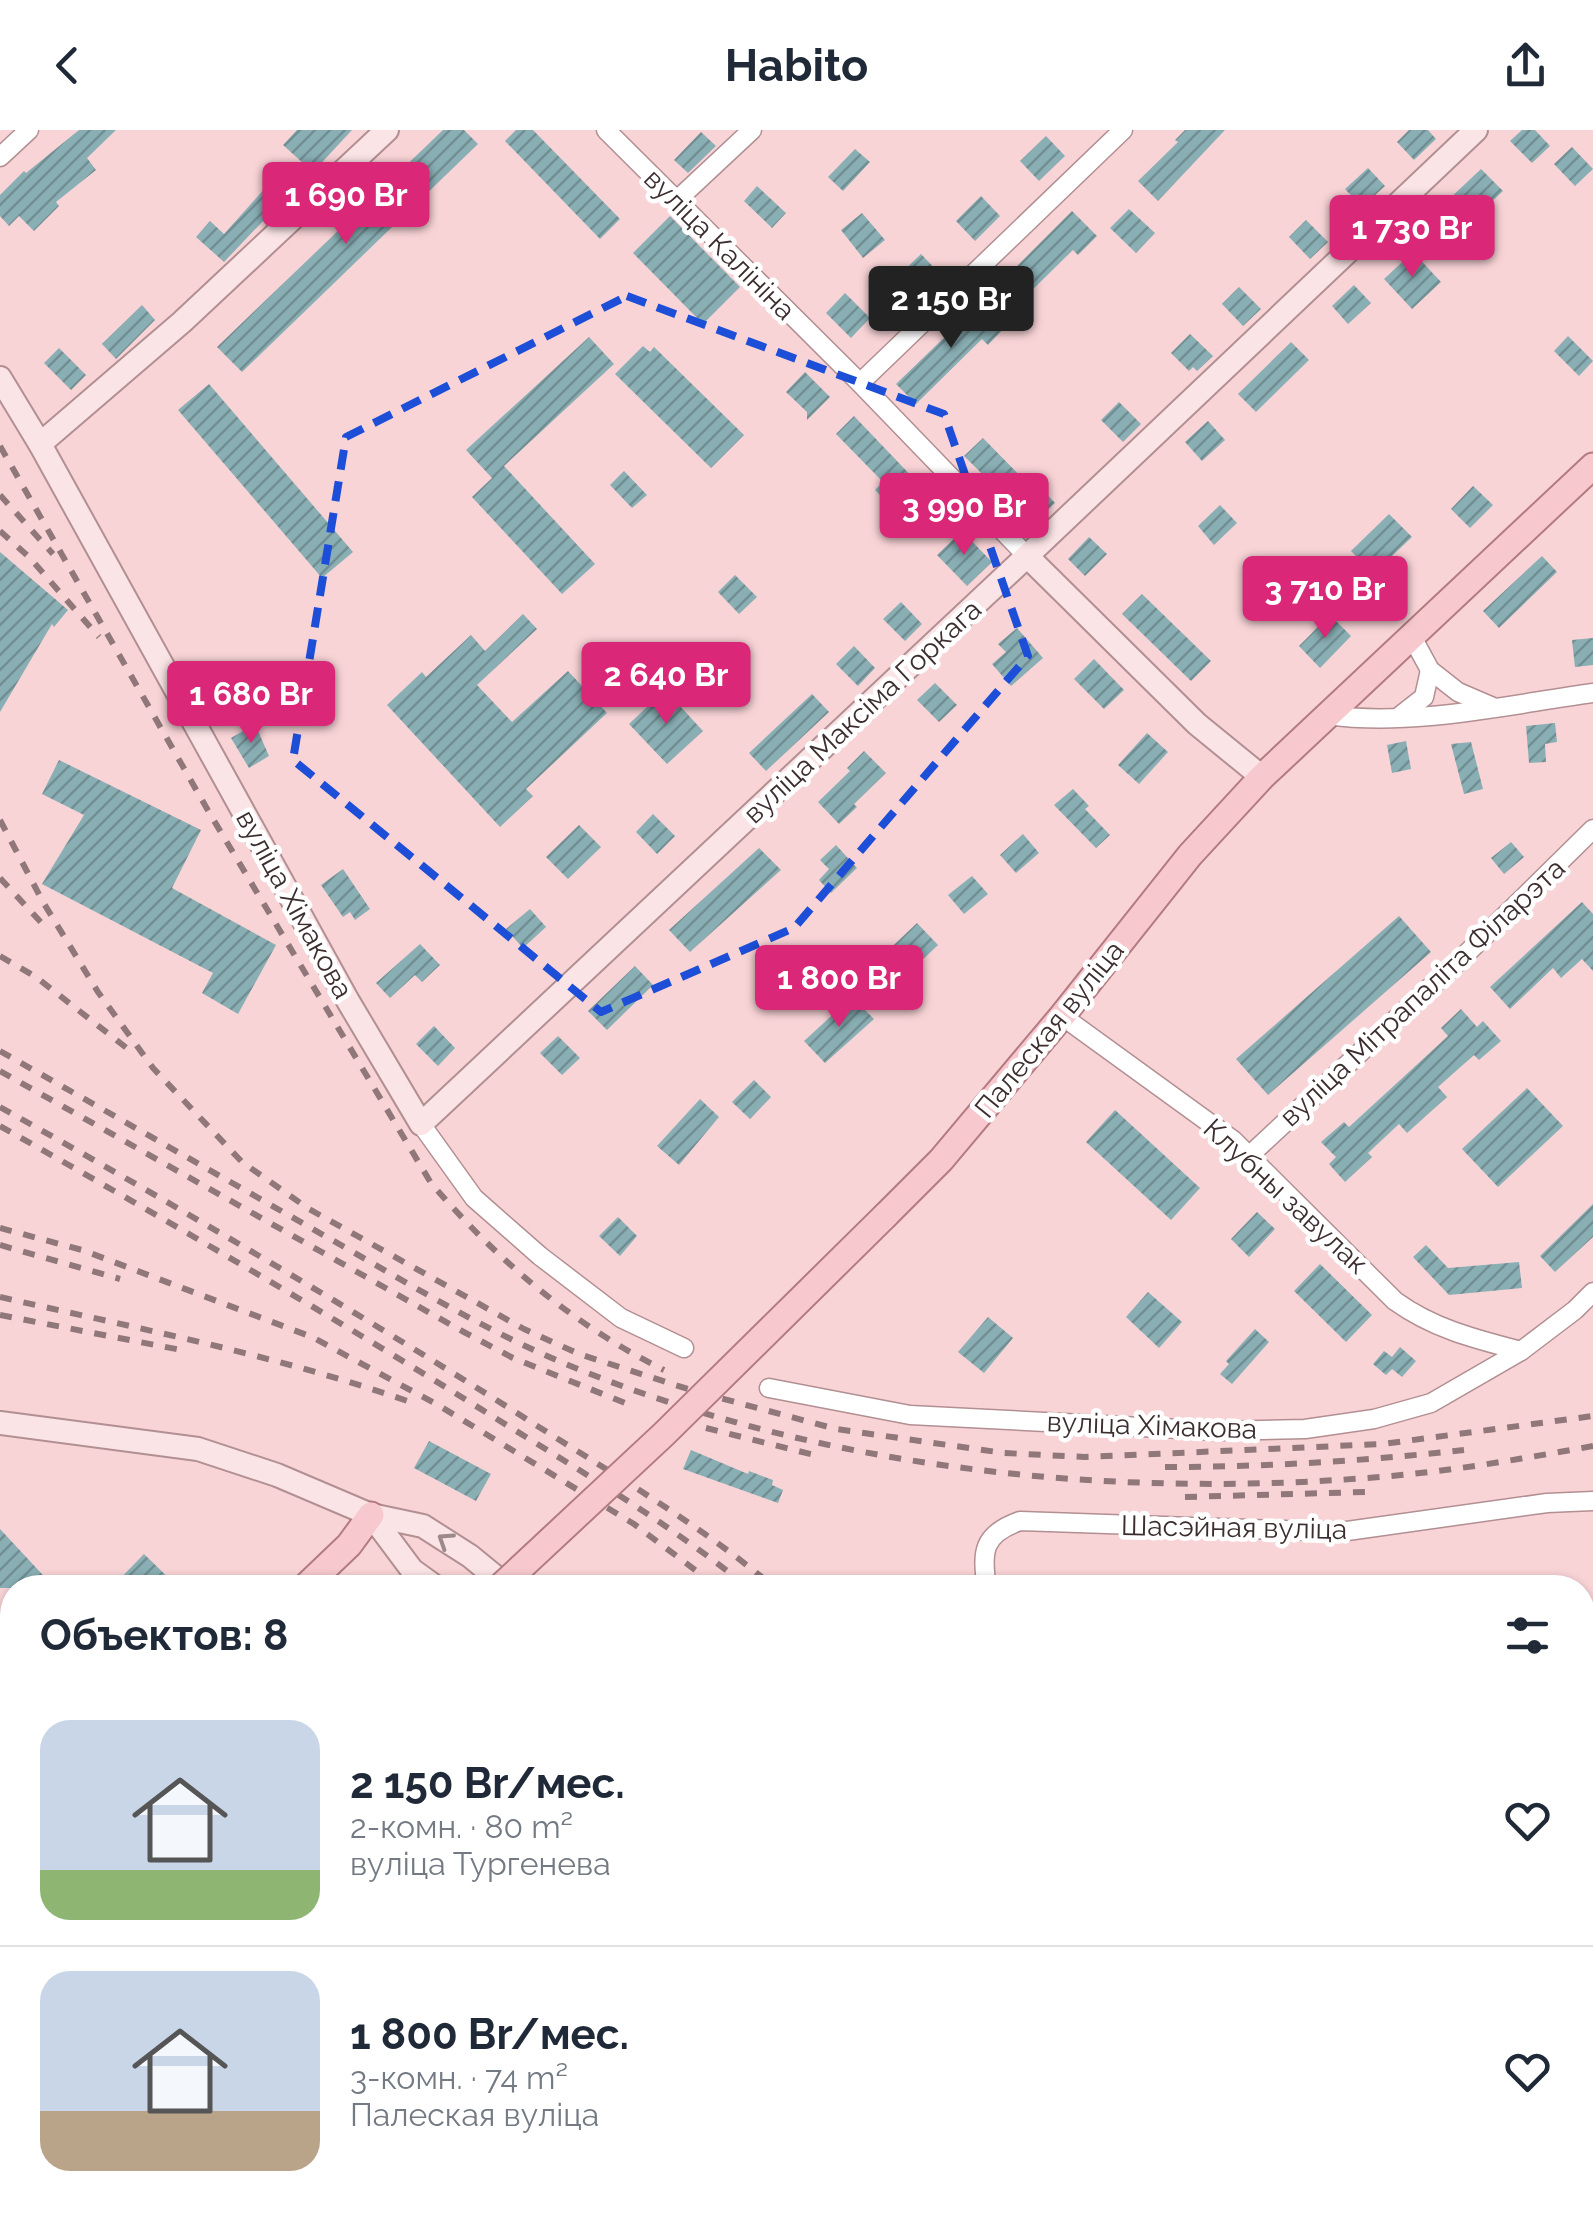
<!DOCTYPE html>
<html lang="ru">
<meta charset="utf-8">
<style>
body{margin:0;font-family:Raleway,sans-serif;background:#f2f2f3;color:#1f2937;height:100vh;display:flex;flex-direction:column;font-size:38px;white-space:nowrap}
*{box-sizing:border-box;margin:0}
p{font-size:32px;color:#747a83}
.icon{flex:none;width:55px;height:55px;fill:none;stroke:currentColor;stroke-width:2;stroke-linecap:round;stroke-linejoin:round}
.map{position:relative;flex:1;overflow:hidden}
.details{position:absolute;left:0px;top:1445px;width:1595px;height:642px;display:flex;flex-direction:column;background:#fff;border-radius:40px 40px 0 0;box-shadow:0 2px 8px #0004}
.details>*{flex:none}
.price{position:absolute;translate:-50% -85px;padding:0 22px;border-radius:10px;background:#db2777;color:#fff;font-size:32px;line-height:65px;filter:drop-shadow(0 2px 5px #0008)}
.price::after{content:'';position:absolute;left:50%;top:60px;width:30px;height:22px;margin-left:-15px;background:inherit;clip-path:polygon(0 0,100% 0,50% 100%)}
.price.current{background:#222;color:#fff}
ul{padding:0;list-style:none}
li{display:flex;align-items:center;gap:30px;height:250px;padding:0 40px}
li+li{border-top:2px solid #e0e1e3}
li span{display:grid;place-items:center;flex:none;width:280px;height:200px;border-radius:30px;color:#555}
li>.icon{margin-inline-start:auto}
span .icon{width:120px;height:120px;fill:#fffc;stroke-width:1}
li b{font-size:42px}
h2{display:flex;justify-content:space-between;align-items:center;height:120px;padding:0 40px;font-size:42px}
header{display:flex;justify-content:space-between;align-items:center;height:130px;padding:0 40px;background:#fff;font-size:45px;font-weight:700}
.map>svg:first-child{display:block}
.building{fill:url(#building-hatch)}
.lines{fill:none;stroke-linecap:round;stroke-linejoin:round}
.street-casing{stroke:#b18f92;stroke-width:21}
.secondary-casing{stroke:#b18f92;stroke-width:26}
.primary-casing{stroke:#b27b81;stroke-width:29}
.street{stroke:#fff;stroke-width:18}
.secondary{stroke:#fbe4e6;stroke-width:22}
.primary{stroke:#f7c9ce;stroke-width:25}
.rail{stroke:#907779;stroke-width:6;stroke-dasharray:12 12;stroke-linecap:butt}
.primary-bridge-casing{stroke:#b27b81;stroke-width:29;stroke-linecap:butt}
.primary-bridge{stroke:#f7c9ce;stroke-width:25}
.oneway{stroke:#9c898a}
.marked{fill:none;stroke:#1d4ed8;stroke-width:8;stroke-dasharray:20 12;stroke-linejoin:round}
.labels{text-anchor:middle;stroke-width:9;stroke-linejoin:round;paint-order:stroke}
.street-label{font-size:28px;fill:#3c2e2f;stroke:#fff}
</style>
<header><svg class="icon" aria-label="back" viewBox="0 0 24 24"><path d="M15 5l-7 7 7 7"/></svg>Habito<svg class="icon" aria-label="share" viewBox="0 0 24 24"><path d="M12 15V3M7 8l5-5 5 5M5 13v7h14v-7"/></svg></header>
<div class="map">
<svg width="1593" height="2086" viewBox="0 0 1593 2086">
<defs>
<pattern id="building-hatch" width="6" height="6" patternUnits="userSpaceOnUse" patternTransform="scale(2.5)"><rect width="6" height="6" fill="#89afb4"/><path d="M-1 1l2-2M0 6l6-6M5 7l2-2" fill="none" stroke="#718f93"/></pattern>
</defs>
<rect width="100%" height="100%" fill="#f9d4d7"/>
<!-- building -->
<g class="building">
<polygon points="79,0 116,0 87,28 96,40 56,72 59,76 34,101 19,86 9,96 0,86 0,65 24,41 26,43"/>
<polygon points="297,0 352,0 313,42 283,15"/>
<polygon points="443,0 464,0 478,14 242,242 217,217"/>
<polygon points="516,0 533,0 620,89 600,109 505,11"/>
<polygon points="1185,0 1225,0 1158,71 1138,51 1178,12 1175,10"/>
<polygon points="1409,0 1428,0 1436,9 1414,30 1397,12"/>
<polygon points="1522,0 1535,0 1550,16 1532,33 1510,11"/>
<polygon points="701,2 716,16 688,43 674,30"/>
<polygon points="1046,6 1065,26 1039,51 1020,31"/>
<polygon points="1572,17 1593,39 1575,56 1554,34"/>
<polygon points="855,19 870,32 843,61 828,47"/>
<polygon points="1368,38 1385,56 1362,77 1345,59"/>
<polygon points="1481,39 1503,61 1451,110 1429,88"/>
<polygon points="267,56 283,70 224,132 196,107 210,91 224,104"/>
<polygon points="757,56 786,83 772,98 744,71"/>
<polygon points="981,66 1000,86 975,111 956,91"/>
<polygon points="1129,79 1155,103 1136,123 1110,98"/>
<polygon points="1072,81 1097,106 1078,125 1073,120 1027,165 1008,145"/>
<polygon points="862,83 885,110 863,128 841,100"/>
<polygon points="670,86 740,157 703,194 633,123"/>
<polygon points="1306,90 1328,112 1310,129 1289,107"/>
<polygon points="1413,122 1441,152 1412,179 1384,149"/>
<polygon points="921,124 940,144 915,169 895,149"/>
<polygon points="1354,155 1371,173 1348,194 1332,176"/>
<polygon points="1239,157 1261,179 1243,196 1222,174"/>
<polygon points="845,163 870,188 851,208 826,183"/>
<polygon points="982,171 1007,195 988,215 982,209 916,274 896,254"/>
<polygon points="142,175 155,190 116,229 102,214"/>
<polygon points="1190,204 1213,226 1197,241 1193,237 1189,241 1171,223"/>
<polygon points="1568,206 1593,231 1579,246 1554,221"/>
<polygon points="589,207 614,234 504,336 595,434 562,464 472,367 492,348 466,320"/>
<polygon points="1291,212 1309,230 1256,282 1238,264"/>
<polygon points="643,216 650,222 654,217 744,305 711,338 615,244"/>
<polygon points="59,218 86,245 71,260 44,233"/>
<polygon points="805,242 830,267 807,290 807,282 786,262"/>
<polygon points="209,254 353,422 322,448 178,280"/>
<polygon points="1119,272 1141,294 1123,312 1101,290"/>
<polygon points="854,286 919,354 895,380 875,360 883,352 836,304"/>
<polygon points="1208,291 1225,310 1202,331 1185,312"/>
<polygon points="983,308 1033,359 1038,355 1055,373 1033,394 964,326"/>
<polygon points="624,341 647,365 632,378 610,355"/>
<polygon points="1473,356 1493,375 1470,398 1451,379"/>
<polygon points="1220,375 1237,393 1214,415 1198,396"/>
<polygon points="1389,384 1412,407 1373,444 1351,421"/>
<polygon points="962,401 992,432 967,456 937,425"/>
<polygon points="1089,407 1107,424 1085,446 1068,429"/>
<polygon points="0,422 68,480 54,497 52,494 0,582"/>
<polygon points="1542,426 1557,442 1499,498 1483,481"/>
<polygon points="735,445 757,467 739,484 718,462"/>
<polygon points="1142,464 1211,531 1191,551 1122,484"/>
<polygon points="901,472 922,494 905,511 883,489"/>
<polygon points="523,484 537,499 477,555 512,592 568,541 607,583 526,659 533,666 500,697 387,575 422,542 426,547 471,505 485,521"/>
<polygon points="1330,485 1351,506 1320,538 1299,516"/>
<polygon points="1017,498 1043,528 1011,556 992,534 1006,522 998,514"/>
<polygon points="1593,508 1593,535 1575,537 1572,510"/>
<polygon points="854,516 875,538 858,556 836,534"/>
<polygon points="1094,529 1124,560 1104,579 1074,549"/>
<polygon points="286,547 295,571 272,580 263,557"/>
<polygon points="935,553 957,575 939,592 917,570"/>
<polygon points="665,560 703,601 667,634 629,594"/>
<polygon points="812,564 829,582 766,641 749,623"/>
<polygon points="1555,593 1557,612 1545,614 1546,632 1529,633 1526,596"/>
<polygon points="255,594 269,626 249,638 231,608"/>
<polygon points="1147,603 1168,622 1139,654 1118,635"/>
<polygon points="1406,611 1411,639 1392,643 1387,615"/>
<polygon points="1471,612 1483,659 1464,664 1451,614"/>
<polygon points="864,621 886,643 854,674 857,677 839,694 818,672 850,641 847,638"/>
<polygon points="59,630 201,700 172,758 276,815 238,884 202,863 213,843 42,754 84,685 42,664"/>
<polygon points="1073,659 1089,676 1085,679 1110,705 1096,718 1054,675"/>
<polygon points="653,684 675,706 657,724 636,702"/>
<polygon points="579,695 601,717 568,749 546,727"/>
<polygon points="1023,704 1039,723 1016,743 1000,725"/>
<polygon points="1511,712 1524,727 1504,744 1491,728"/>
<polygon points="836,715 857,738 831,763 819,750 829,739 820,730"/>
<polygon points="759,718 781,740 690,822 669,800"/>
<polygon points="343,739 370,779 355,790 350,782 343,787 321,755"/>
<polygon points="972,746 988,764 964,784 948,765"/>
<polygon points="1582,772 1593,784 1593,841 1582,829 1561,848 1553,838 1510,879 1490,857"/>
<polygon points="530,779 546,797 523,818 506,799"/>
<polygon points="1399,786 1431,822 1268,965 1236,929"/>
<polygon points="917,793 938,815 898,853 877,831"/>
<polygon points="420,814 440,835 422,852 415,845 390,868 376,853"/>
<polygon points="635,836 653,855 607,900 588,881"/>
<polygon points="852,867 874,889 825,933 804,911"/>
<polygon points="1461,879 1477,897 1483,891 1501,911 1479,930 1474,925 1438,957 1447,967 1407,1003 1399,994 1368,1023 1372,1027 1345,1052 1329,1034 1336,1027 1321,1012 1344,992 1349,997 1448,906 1441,898"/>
<polygon points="434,896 455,918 438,936 416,914"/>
<polygon points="558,906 580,928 562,945 540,923"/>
<polygon points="754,950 771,967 750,989 732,972"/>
<polygon points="1527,958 1563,996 1498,1057 1462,1019"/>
<polygon points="700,969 719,987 679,1035 657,1016"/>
<polygon points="1115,980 1200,1058 1171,1090 1086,1012"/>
<polygon points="1593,1074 1593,1107 1555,1142 1540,1126"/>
<polygon points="1257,1082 1275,1099 1249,1127 1231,1109"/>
<polygon points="618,1087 637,1106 620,1126 599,1106"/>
<polygon points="1426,1115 1448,1138 1519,1132 1522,1158 1449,1165 1413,1127"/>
<polygon points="1320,1134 1372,1185 1346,1212 1294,1161"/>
<polygon points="1148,1162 1182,1192 1159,1218 1126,1187"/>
<polygon points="988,1187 1013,1208 984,1243 958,1222"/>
<polygon points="1255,1199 1269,1212 1232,1254 1220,1244 1229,1234 1226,1231"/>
<polygon points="1400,1217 1416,1231 1402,1247 1392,1239 1386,1245 1373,1234 1384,1221 1392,1227"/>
<polygon points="429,1311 491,1344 476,1371 414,1338"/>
<polygon points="691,1320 748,1344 749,1341 773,1350 772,1355 783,1360 778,1373 683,1339"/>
<polygon points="0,1399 55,1458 0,1458"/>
<polygon points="144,1424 179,1458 111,1458"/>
</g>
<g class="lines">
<!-- street casing -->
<g class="street-casing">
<g id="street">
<polyline points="606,0 860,253 1027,426"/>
<polyline points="0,27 29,0"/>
<polyline points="676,71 752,0"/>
<polyline points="860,253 1123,0"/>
<polyline points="1411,505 1430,540 1458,562 1493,577"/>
<path d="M1327 585C1413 597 1506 575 1593 563"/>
<polyline points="1401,585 1424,567 1430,540"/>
<path d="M1062 886 1233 1010 1395 1171C1434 1199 1475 1209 1521 1221"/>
<polyline points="421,994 474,1068 540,1126 621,1188 684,1218"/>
<polyline points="1250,1025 1465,825 1593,699"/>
<polyline points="769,1258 910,1285 1219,1301 1305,1299 1374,1289 1431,1273 1521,1221 1575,1180 1593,1162"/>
<path d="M987 1458C981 1421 983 1404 1020 1391L1340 1402 1547 1373 1593 1371"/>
<polyline points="1157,2075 1167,2086"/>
</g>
</g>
<!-- secondary casing -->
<g class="secondary-casing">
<g id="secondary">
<polyline points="0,248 40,314 348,871 421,994 1027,426 1476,0"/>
<polyline points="40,314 182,192 387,0"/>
<polyline points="1027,426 1197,594 1262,647"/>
<polyline points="0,1293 198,1319 277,1345 371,1385 423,1396 470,1426 509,1458"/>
<polyline points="371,1385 412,1440 437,1458"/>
<polyline points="330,2086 342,2075"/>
</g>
</g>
<!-- primary casing -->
<g class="primary-casing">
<g id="primary">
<polyline points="886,1085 941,1030 1062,886 1190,725 1262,647 1593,336"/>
<polyline points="304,1458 349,1415 371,1385"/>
<polyline points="0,1968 7,1853"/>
</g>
</g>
<!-- street -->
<use href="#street" class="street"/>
<!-- secondary -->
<use href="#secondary" class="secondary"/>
<!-- primary -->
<use href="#primary" class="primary"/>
<!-- rail -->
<g class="rail">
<path d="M0 316 210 684 431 1053C497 1130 573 1195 664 1240"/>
<polyline points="0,365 53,424"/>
<polyline points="0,401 29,427 99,507"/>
<polyline points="0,690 43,772 98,862 153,938 242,1032 309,1079 524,1199 579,1224 694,1261 836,1299 1004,1323 1085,1327 1383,1314 1593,1286"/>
<polyline points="0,748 48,800"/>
<polyline points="0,826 36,847 133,923"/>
<path d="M0 921C111 984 222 1047 332 1110 411 1155 489 1203 573 1237 827 1341 1119 1370 1391 1346 1459 1340 1526 1328 1593 1316"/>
<polyline points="0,941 462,1201 513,1228 625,1273"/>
<path d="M0 977C175 1075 347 1176 517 1283 604 1339 696 1391 775 1458"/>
<path d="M0 996C163 1088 325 1182 484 1281 574 1337 666 1391 749 1458"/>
<polyline points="0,1098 82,1120 312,1207 438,1275 634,1394 719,1458"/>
<polyline points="0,1115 120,1149"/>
<path d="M0 1167C140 1199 281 1226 416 1274"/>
<polyline points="0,1185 181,1220"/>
<polyline points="706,1298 818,1326"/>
<path d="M1165 1337C1265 1337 1365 1331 1464 1320"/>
<polyline points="1185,1367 1365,1362"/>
<polyline points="1582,1888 1593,1894"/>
<polyline points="1582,1907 1593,1912"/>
<polyline points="1582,1925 1593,1931"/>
<polyline points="1582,1943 1593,1949"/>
<polyline points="1592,2027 1593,2028"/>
<polyline points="1582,2059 1593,2066"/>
<polyline points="1258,2075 1267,2086"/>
<polyline points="1282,2075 1291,2086"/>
<polyline points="1360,2075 1370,2086"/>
</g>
<!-- primary-bridge casing -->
<g class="primary-bridge-casing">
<polyline id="primary-bridge" points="499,1458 664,1304 886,1085"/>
</g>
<!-- primary-bridge -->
<use href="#primary-bridge" class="primary-bridge"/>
</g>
<!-- one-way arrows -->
<defs><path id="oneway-chevron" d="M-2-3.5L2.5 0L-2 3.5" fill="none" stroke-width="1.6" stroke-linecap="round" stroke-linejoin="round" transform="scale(2.5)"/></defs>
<use class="oneway" href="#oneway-chevron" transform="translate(445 1410) rotate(-147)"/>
<!-- marked area -->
<path class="marked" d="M627 166 944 284 1028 526 794 798 601 882 293 630 346 307Z"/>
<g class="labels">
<!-- street labels -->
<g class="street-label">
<text transform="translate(720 114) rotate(45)" y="10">вуліца Калініна</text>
<text transform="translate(862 581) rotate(-43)" y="10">вуліца Максіма Горкага</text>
<text transform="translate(295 774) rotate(61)" y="10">вуліца Хімакова</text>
<text transform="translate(1422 862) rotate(-43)" y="10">вуліца Мітрапаліта Філарэта</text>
<text transform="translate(1049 899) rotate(-51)" y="10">Палеская вуліца</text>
<text transform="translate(1286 1066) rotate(43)" y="10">Клубны завулак</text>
<text transform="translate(1152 1295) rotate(2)" y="10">вуліца Хімакова</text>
<text transform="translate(1234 1397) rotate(1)" y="10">Шасэйная вуліца</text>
</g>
</g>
</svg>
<b class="price" style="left:346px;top:117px">1 690 Br</b>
<b class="price" style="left:1412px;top:150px">1 730 Br</b>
<b class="price current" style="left:951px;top:221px">2 150 Br</b>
<b class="price" style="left:964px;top:428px">3 990 Br</b>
<b class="price" style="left:1325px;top:511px">3 710 Br</b>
<b class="price" style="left:666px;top:597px">2 640 Br</b>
<b class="price" style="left:251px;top:616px">1 680 Br</b>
<b class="price" style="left:839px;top:900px">1 800 Br</b>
<section class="details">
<h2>Объектов: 8<svg class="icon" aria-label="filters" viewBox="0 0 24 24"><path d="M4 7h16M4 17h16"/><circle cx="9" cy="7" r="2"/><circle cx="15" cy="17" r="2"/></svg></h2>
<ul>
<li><span style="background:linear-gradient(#c9d6e8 75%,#8fb573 0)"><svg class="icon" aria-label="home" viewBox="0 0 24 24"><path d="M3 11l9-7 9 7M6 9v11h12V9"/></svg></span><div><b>2 150 Br/мес.</b><p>2-комн. · 80 m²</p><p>вуліца Тургенева</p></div><svg class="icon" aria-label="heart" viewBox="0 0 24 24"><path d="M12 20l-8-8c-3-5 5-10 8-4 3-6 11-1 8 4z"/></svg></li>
<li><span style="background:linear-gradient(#c9d6e8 70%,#b9a48a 0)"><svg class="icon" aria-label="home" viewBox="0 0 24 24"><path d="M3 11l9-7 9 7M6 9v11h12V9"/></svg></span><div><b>1 800 Br/мес.</b><p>3-комн. · 74 m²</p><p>Палеская вуліца</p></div><svg class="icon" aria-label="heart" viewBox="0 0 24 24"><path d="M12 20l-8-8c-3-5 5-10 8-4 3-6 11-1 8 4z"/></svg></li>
</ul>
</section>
</div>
